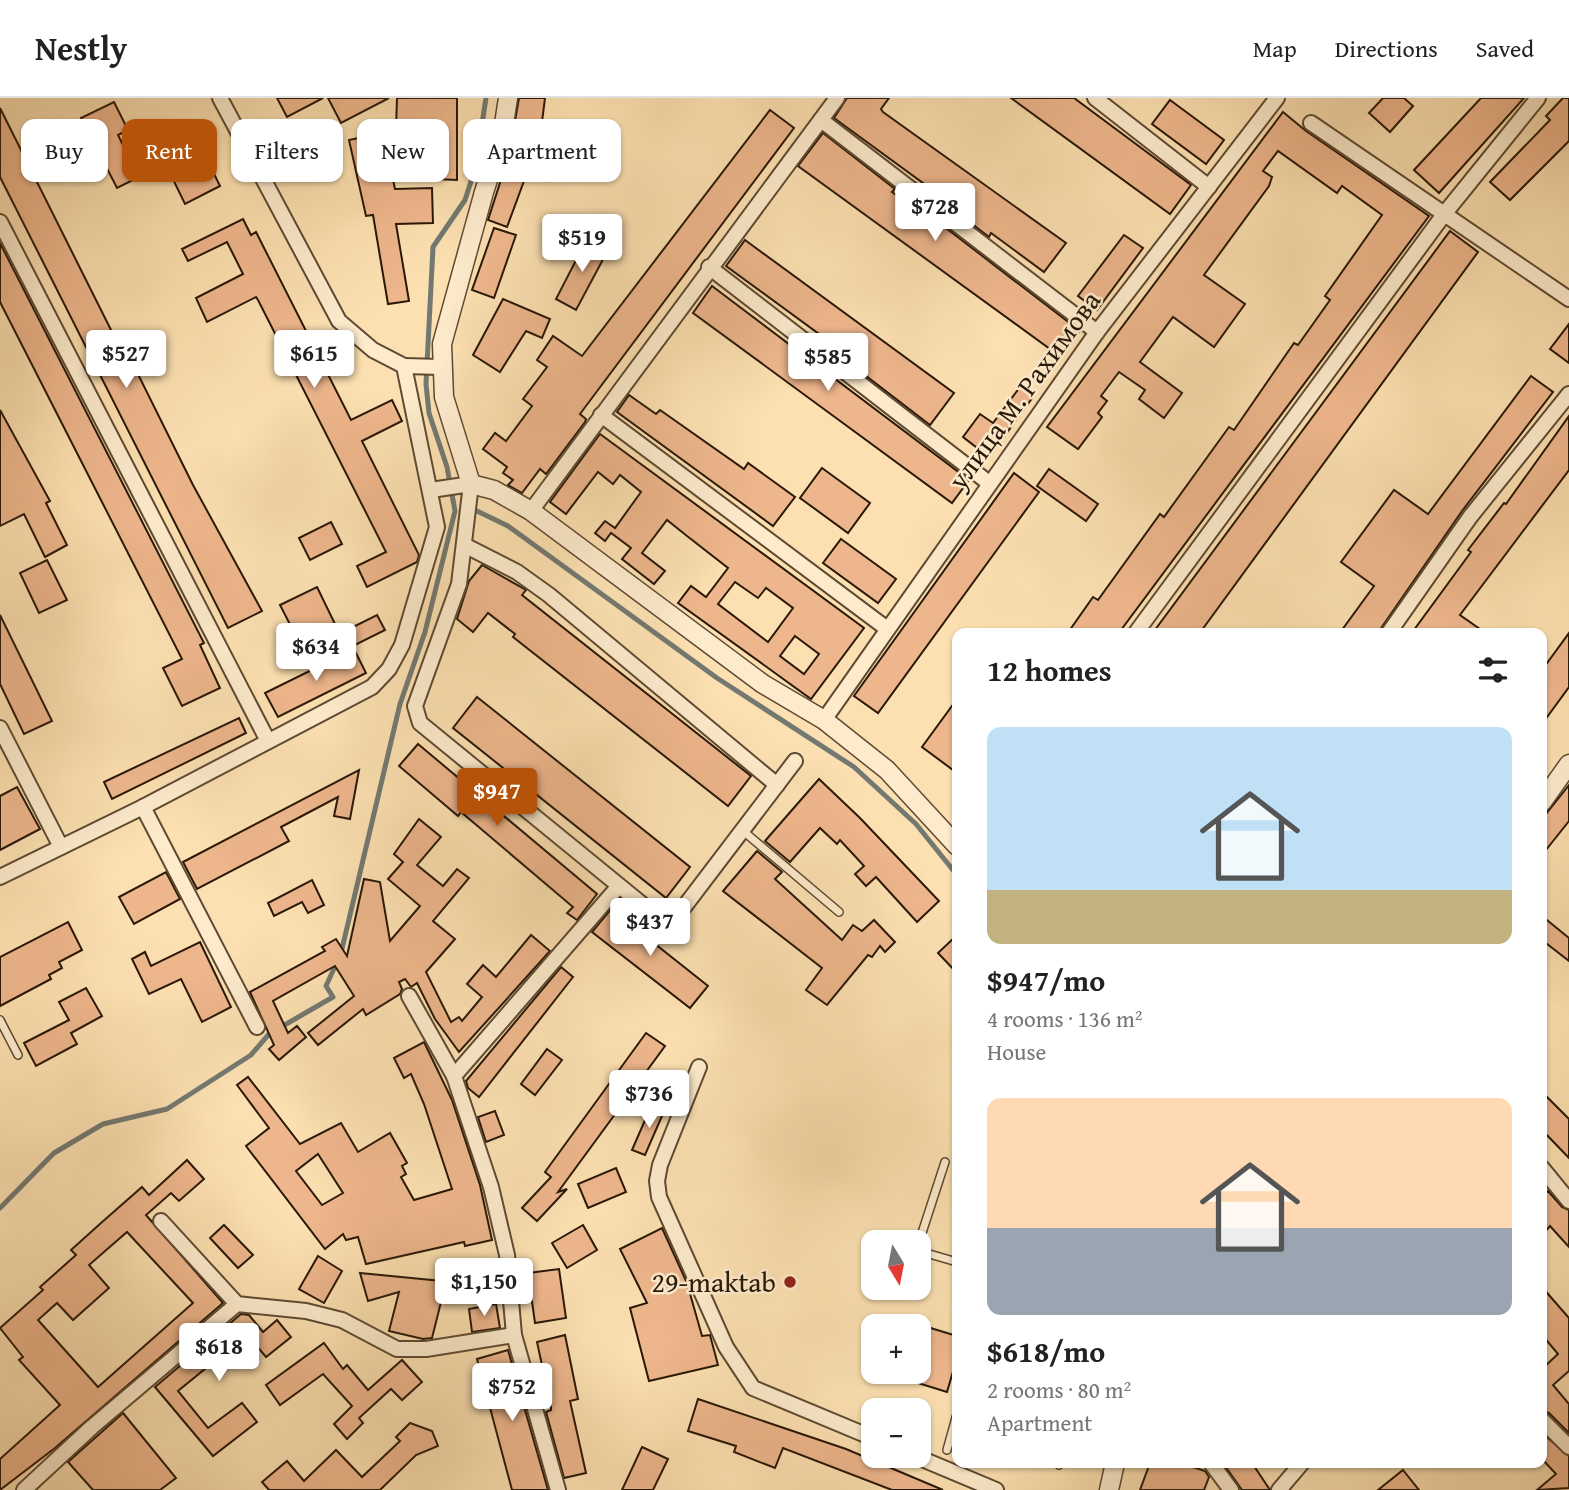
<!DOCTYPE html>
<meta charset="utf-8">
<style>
body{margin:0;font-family:"Gentium Book Plus",serif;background:#f2f2f2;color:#222;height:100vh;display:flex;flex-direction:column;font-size:26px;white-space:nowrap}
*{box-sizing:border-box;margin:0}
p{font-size:23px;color:#767676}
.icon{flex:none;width:38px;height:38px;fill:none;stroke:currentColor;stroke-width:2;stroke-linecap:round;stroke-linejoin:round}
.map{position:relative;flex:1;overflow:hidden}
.details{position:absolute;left:952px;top:530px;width:595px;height:840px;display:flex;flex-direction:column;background:#fff;border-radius:14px;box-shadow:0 2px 5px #0004}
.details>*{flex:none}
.hud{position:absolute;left:21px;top:21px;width:665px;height:63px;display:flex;gap:14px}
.needle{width:46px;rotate:170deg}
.controls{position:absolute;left:861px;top:1132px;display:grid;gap:14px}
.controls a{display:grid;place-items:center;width:70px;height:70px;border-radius:14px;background:#fff;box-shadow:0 2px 5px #0004;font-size:35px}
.price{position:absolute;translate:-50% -60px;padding:0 16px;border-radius:7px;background:#fff;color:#222;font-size:23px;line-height:46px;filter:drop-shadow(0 2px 4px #0008)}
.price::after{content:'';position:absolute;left:50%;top:42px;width:21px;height:16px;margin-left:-10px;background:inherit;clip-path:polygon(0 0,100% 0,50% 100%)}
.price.on{background:#b45309;color:#fff}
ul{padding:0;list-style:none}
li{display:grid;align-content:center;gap:14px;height:371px;padding:0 35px}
li span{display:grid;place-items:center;height:217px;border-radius:14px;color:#555}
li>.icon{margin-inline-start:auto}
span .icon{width:126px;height:126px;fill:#fffc;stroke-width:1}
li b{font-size:30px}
h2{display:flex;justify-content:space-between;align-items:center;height:84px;padding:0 35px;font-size:30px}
.tag{padding:0 24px;border-radius:14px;background:#fff;box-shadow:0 2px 5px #0004;font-size:24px;line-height:63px}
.tag.on{background:#b45309;color:#fff}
header{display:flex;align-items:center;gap:42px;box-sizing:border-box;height:98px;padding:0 35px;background:#fff;border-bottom:2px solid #e0e0e0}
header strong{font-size:33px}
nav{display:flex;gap:38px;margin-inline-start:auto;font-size:24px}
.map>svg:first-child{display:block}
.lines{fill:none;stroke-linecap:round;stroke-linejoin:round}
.stream{stroke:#737971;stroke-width:5}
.building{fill:#eeb68c;stroke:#291807;stroke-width:2;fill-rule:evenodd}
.service-casing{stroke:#5e4a32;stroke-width:10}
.minor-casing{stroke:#5e4a32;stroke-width:18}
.tertiary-casing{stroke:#5e4a32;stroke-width:21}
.service{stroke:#fdebcc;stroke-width:7}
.minor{stroke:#fdebcc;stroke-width:14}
.tertiary{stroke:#fdebcc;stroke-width:18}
.poi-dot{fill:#8f2418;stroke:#fdebcc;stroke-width:2.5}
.labels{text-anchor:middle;stroke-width:5;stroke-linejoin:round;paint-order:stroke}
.street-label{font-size:28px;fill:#291807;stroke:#fdebcc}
.poi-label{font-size:28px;fill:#291807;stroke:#fdebcc;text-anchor:end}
</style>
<header>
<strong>Nestly</strong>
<nav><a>Map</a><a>Directions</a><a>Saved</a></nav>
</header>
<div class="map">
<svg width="1569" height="1392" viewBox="0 0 1569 1392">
<rect width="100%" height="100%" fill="#fce0b1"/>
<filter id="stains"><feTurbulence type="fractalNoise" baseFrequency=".00286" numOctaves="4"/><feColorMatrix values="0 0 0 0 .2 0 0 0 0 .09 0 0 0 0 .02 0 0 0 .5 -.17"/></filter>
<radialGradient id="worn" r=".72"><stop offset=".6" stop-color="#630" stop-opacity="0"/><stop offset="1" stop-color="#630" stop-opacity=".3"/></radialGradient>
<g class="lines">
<!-- stream -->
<g class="stream">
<polyline points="468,413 477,413 508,428 717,580 854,669 916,726 957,777"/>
<polyline points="341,855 400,606 425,534 455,413 447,369 429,315 426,286 433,149 465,102 475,71 486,0"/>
<polyline points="0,1110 54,1055 103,1026 167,1011 251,957 269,936 333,899 326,888 337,864"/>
</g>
</g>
<!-- building -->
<g class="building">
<polygon points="277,0 323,0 287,19"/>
<polygon points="328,0 389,0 341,25"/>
<polygon points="397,0 457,0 457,82 435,81 436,63 389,63 395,91 432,90 433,125 396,126 409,203 388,206 373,117 366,118 349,42 396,32"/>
<polygon points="519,0 545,0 542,24 547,25 544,46 538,45 507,129 488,122 509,57"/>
<polygon points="847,0 889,0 881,11 883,14 1066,145 1044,174 991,135 989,139 941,102 942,99 834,20"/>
<polygon points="1011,0 1074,0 1191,87 1170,116"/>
<polygon points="1383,0 1404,0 1413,8 1390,34 1369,15"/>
<polygon points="1481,0 1524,0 1439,95 1414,72"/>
<polygon points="1563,0 1569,0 1569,43 1510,102 1490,84 1550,22 1546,18"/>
<polygon points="1170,2 1224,42 1206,66 1152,26"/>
<polygon points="114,4 128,32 118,37 139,79 117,90 81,20"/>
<polygon points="0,10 125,260 129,258 193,387 262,513 228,530 0,79"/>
<polygon points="770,12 794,30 580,316 586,321 585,324 546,376 540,371 522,395 508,387 513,382 503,375 507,369 483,351 495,335 506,343 532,308 523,301 547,269 537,262 553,238 582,258"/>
<polygon points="1283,14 1306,33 1429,118 1118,536 1067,536 1093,499 1098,502 1160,416 1164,419 1229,329 1234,332 1294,245 1298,247 1330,202 1325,198 1382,117 1342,88 1337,95 1278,53 1263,73 1272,79 1269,88 1204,177 1245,206 1214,249 1173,219 1140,264 1182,295 1164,320 1139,301 1145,292 1119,274 1101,298 1107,303 1098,315 1102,319 1078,351 1047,329"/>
<polygon points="823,35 895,91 892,94 927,120 929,117 1080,233 1061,259 798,68"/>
<polygon points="201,49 220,88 185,106 166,67"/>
<polygon points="243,121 251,137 256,134 351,322 392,302 402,323 362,343 419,457 417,464 367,489 357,468 386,454 258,202 256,199 207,224 196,200 243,176 227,144 188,163 182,151"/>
<polygon points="494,130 516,137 494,200 472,192"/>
<polygon points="1450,133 1478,154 1199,536 1152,536"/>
<polygon points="1124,137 1143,150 1097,212 1078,198"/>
<polygon points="587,141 608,152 576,212 556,201"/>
<polygon points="745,142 954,295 930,327 831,251 834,247 726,168"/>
<polygon points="0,145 204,545 200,547 220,590 182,608 163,570 182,561 0,204"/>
<polygon points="712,188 969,382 952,405 693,215"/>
<polygon points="503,201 550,221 542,240 526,233 500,274 473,257"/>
<polygon points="1569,226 1569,265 1550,251"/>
<polygon points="1531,278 1553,294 1462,413 1377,536 1339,536 1374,488 1341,464 1394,392 1428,416"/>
<polygon points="1020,289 1033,299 989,359 963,339 980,316 993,325"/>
<polygon points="629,297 656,316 660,312 744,371 748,365 795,399 773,428 617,314"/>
<polygon points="0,312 50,403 46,405 67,447 45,459 24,416 0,428"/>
<polygon points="1569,318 1569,372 1460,517 1487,536 1411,536 1471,454 1468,452 1504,405 1506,406"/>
<path d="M600 336 864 530 811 601 678 505 691 488 706 499 728 470 687 438 667 422 642 455 665 473 654 486 622 461 631 450 611 435 605 443 595 435 605 423 615 430 641 394 620 377 613 386 598 374 566 416 550 404ZM735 484 758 500 766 490 793 510 768 544 718 506ZM795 538 819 556 804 576 780 558Z"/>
<polygon points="822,370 870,405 848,435 800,400"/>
<polygon points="1049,371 1098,406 1086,423 1037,388"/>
<polygon points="1014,375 1039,394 878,615 854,598"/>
<polygon points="331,424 342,446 310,462 299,440"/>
<polygon points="841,441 896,481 878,505 823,465"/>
<polygon points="47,462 67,502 39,515 20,475"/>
<polygon points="482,467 526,492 522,497 751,678 728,708 513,539 515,536 488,515 473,534 457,521 469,483"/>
<polygon points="317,489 336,528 300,546 280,507"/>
<polygon points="0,517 52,623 24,636 0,586"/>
<polygon points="377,517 385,532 355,547 347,532"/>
<polygon points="1569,535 1569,589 1542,626 1542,572"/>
<polygon points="354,551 366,575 278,619 265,595"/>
<polygon points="477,599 690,769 666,800 453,630"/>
<polygon points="957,601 957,675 922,649"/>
<polygon points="239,620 246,635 112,701 104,684"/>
<polygon points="418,646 597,796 577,822 567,815 573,809 461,714 458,718 399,668"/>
<polygon points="359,672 350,721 334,718 338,699 281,729 289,743 197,791 183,764"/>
<polygon points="819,681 860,720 939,803 917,824 876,779 866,788 855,776 864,768 840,742 837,746 820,730 790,764 765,743"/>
<polygon points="1569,687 1569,723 1542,757 1542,721"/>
<polygon points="17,689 40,731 0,752 0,698"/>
<polygon points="419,721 441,739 417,767 443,788 457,771 469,780 433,823 455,841 426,874 451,924 459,919 462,923 482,899 467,886 483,867 496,879 531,837 550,853 459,954 435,921 417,885 411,889 405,881 399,884 402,891 400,896 366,917 363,911 318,947 308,935 354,898 335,868 273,903 288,935 297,928 306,939 279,962 269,951 274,947 250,894 325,853 322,849 336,841 347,858 364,781 380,784 390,843 420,808 388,781 403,764 394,756"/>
<polygon points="757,753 782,774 775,781 842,842 853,827 862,833 874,822 895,844 885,854 880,848 872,859 868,857 827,907 806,892 822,870 723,793"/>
<polygon points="166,774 180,801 134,826 119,799"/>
<polygon points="312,782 324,807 308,815 302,804 274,818 268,805"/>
<polygon points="611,811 708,888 690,910 592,834"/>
<polygon points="1542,818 1569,840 1569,863 1542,842"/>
<polygon points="68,824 82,852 59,864 62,870 49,877 51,881 0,908 0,859"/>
<polygon points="957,837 957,875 938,855"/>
<polygon points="200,844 231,909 202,924 181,881 149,896 132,861 145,854 151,868"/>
<polygon points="561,869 573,879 479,999 468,990 466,983"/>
<polygon points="86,890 102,918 71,935 77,946 36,968 24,945 69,922 59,904"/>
<polygon points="646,935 665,948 558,1094 567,1091 537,1123 522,1110 551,1079 545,1074"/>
<path d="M424 944 452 1002 480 1087 492 1142 465 1148 464 1144 366 1166 358 1139 346 1142 343 1136 325 1151 246 1048 269 1030 237 987 248 979 300 1046 341 1025 358 1054 390 1035 407 1065 402 1068 406 1076 401 1079 414 1102 452 1091 424 1006 411 976 404 980 394 960ZM318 1056 343 1095 322 1107 296 1073Z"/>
<polygon points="547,951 562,962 535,997 521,986"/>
<polygon points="1542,994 1569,1021 1569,1060 1542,1032"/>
<polygon points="652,1006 665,1011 645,1057 632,1052"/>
<polygon points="495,1013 504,1037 486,1044 478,1019"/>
<path d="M187 1062 204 1081 179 1103 171 1095 146 1117 223 1205 55 1350 0 1392V1361L60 1307 19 1262 23 1259 0 1230 43 1192 40 1189 76 1157 71 1152 101 1125 142 1089 149 1097ZM127 1134 193 1205 98 1289 38 1222 57 1205 73 1222 109 1190 89 1167Z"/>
<polygon points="616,1070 626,1094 588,1110 578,1086"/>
<polygon points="1548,1093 1562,1109 1569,1112 1569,1149 1550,1128 1542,1137 1542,1099"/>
<polygon points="224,1127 253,1157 238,1170 210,1140"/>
<polygon points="583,1127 597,1152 567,1170 552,1145"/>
<polygon points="662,1130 687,1185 702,1238 710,1237 718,1267 649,1283 630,1210 647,1205 620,1151"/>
<polygon points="318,1158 342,1173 324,1205 299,1191"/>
<polygon points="559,1171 566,1220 535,1225 528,1175"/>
<polygon points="360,1175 452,1184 450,1201 442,1200 432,1240 423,1241 389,1233 399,1194 368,1203"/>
<polygon points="1542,1189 1569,1220 1569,1273 1553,1287 1569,1306 1569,1335 1549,1315 1542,1313 1542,1271 1558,1256 1542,1237"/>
<polygon points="496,1206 500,1230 472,1234 469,1211"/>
<polygon points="241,1216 249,1217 263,1234 277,1222 291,1239 266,1259 244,1233 237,1236 202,1265 206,1270 178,1293 208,1330 242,1305 257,1324 213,1358 155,1289"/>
<polygon points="924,1228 957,1238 957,1260 947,1294 892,1277 892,1274 919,1274 919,1244"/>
<polygon points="565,1237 578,1301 570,1303 586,1375 564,1380 546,1314 551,1312 551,1309 537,1244"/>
<polygon points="324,1245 343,1271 347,1267 368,1292 402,1262 422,1284 402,1302 391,1291 359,1320 363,1325 347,1341 334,1326 352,1308 323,1276 280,1307 266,1287"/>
<polygon points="508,1252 527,1319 548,1392 512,1392 477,1261"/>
<polygon points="698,1301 846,1351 943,1392 892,1392 783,1350 775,1370 734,1354 736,1348 688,1333"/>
<polygon points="123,1315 176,1380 160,1392 93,1392 68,1364"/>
<polygon points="410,1325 432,1333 438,1348 416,1357 380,1392 269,1392 262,1384 287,1363 304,1383 336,1352 362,1379 400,1343 396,1339"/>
<polygon points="1542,1335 1569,1358 1569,1390 1537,1392 1556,1376 1542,1361"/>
<polygon points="642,1349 668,1361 653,1392 622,1392"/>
<polygon points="1150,1365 1181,1365 1205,1373 1209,1379 1204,1392 1140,1392"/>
<polygon points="1223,1365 1252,1365 1270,1392 1242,1392"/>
<polygon points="1403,1372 1419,1392 1378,1392"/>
</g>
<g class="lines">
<!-- service casing -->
<g class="service-casing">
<g id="service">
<polyline points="742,732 839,814"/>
<polyline points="0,922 18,957"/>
<polyline points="919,1144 945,1064"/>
<polyline points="919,1153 957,1164"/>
<polyline points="947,1352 957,1316"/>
<polyline points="1059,1367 1060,1365"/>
</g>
</g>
<!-- minor casing -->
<g class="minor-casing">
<g id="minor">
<polyline points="1095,0 1209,89"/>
<polyline points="821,22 1097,234"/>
<polyline points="1311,25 1569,201"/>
<polyline points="0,124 268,643"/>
<polyline points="709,169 989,385"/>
<polyline points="404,268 441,269"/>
<polyline points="601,317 886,530"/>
<polyline points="431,392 471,386 459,486 415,608 420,625 660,821 670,821 678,817 795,663"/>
<polyline points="531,413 837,0"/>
<polyline points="466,448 517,474 549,497 777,687"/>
<polyline points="1135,536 1445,115 1538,0"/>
<polyline points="1388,536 1470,419 1569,296"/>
<polyline points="824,622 1097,234 1277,0"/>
<polyline points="0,630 61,749"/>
<polyline points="143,709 257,929"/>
<polyline points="0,779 143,709 372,589 389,571 402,547 437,429 404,268 373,252 339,223 220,0"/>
<polyline points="409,898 454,978"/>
<polyline points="699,969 660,1067 657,1083 659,1099 726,1249 753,1290 873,1340"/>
<polyline points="1542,1070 1569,1103"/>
<polyline points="161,1123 237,1206 306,1213 342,1222 397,1251 426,1251 514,1237"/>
<polyline points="1542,1322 1569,1349"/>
<polyline points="915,1358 996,1392"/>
<polyline points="1211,1365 1231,1392"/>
<polyline points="24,1392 92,1329 237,1206"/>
<polyline points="558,1392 514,1237 507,1157 491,1089 454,978 618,789"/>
<polyline points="1279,1392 1302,1365"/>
</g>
</g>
<!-- tertiary casing -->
<g class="tertiary-casing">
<g id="tertiary">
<polyline points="508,0 502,39 484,94 442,246 444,299 471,386 494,392 531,413 763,586 824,622 887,672 957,748"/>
<polyline points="1542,704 1569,666"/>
<polyline points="1109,1392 1115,1365"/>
</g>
</g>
<!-- service -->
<use href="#service" class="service"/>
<!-- minor -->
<use href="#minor" class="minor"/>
<!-- tertiary -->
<use href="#tertiary" class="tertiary"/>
</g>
<!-- markers -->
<circle class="poi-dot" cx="790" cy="1184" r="7"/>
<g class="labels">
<!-- street labels -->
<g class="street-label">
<text transform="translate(1024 292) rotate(-54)" y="10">улица М. Рахимова</text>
</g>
<!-- poi labels -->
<g class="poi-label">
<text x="776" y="1194">29-maktab</text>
</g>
</g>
<rect width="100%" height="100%" filter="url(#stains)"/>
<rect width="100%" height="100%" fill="url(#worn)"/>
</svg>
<div class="controls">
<a><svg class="needle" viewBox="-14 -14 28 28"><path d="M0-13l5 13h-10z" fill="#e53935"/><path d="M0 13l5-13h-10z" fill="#767676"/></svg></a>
<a>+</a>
<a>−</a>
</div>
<b class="price" style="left:935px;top:145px">$728</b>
<b class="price" style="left:582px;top:176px">$519</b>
<b class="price" style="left:126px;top:292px">$527</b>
<b class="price" style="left:314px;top:292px">$615</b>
<b class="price" style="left:828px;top:295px">$585</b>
<b class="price" style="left:316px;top:585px">$634</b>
<b class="price on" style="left:497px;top:730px">$947</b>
<b class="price" style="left:650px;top:860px">$437</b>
<b class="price" style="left:649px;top:1032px">$736</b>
<b class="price" style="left:484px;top:1220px">$1,150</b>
<b class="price" style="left:219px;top:1285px">$618</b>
<b class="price" style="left:512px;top:1325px">$752</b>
<div class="hud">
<a class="tag">Buy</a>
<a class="tag on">Rent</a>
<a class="tag">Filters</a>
<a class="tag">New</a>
<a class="tag">Apartment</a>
</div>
<section class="details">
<h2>12 homes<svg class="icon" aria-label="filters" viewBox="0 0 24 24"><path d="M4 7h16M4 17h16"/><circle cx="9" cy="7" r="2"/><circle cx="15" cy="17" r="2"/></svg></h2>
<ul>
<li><span style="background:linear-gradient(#bfe0f5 75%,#c2b280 0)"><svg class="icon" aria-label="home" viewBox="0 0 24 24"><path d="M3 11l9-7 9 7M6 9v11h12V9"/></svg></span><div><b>$947/mo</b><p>4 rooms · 136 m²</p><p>House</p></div></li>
<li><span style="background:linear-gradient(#ffd9b3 60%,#9aa5b1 0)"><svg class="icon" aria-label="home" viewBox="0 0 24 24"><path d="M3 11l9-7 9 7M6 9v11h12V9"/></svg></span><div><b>$618/mo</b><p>2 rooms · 80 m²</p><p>Apartment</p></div></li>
</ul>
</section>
</div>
